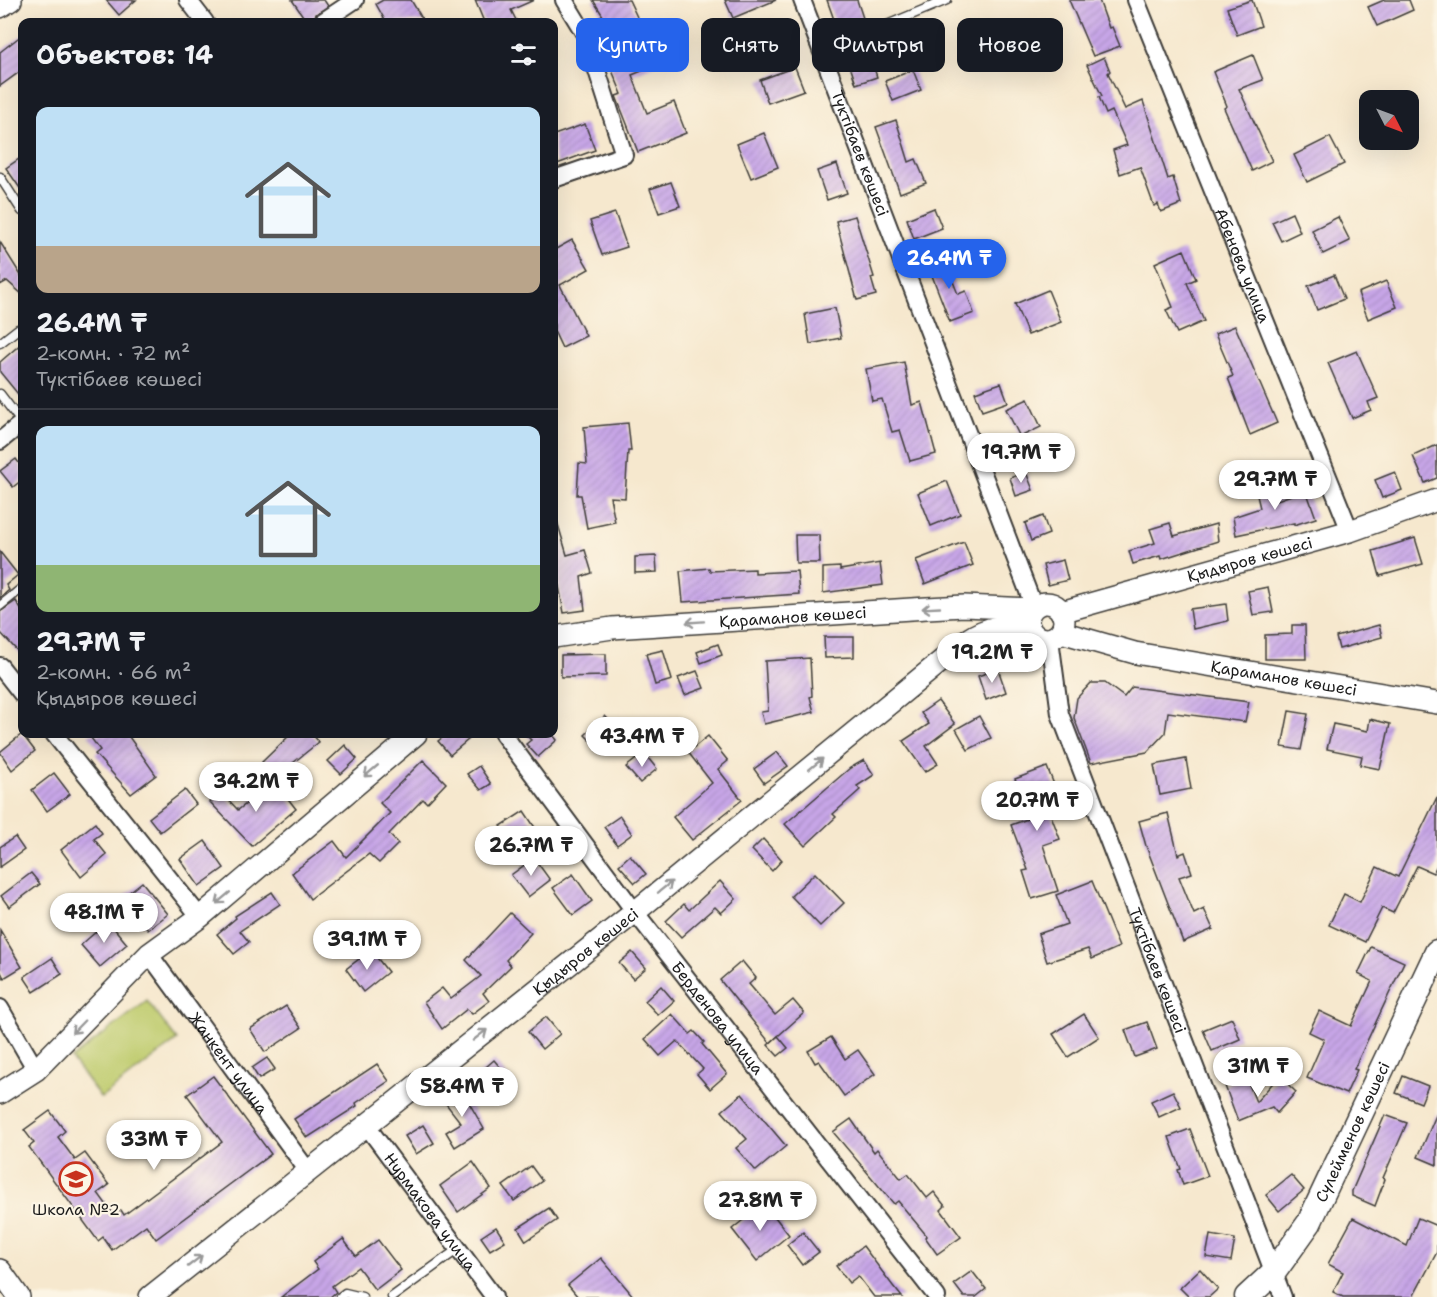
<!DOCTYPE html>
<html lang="ru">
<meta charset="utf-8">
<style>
body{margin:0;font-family:"Shantell Sans",sans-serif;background:#242831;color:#f1f3f6;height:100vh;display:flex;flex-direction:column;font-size:22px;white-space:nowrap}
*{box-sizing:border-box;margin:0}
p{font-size:20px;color:#9ea1a6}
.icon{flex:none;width:33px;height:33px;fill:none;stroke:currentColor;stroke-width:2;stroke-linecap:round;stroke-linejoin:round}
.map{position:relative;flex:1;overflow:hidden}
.drawer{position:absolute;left:18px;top:18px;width:540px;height:720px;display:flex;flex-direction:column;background:#171b24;border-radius:12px;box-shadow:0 6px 24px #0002}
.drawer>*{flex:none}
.banner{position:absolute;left:576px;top:18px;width:570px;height:54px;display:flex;gap:12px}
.needle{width:39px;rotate:132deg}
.controls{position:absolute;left:1359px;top:90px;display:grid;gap:12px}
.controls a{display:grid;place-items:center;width:60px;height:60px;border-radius:12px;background:#171b24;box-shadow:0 6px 24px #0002;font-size:30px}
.price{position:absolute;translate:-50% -51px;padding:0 14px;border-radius:21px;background:#fff;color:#222;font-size:20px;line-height:39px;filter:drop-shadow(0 2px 3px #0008)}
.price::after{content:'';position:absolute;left:50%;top:36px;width:18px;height:14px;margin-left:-9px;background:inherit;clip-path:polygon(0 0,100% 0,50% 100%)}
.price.active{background:#2563eb;color:#fff}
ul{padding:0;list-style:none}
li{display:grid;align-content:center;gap:12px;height:318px;padding:0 18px}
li+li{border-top:2px solid #363941}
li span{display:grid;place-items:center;height:186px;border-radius:12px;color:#555}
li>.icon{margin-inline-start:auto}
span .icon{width:108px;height:108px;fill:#fffc;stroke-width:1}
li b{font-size:26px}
h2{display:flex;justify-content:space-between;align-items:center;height:72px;padding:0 18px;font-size:26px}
.pill{padding:0 21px;border-radius:12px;background:#171b24;box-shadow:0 6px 24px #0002;font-size:21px;line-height:54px}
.pill.active{background:#2563eb;color:#fff}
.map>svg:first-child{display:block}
.pitch{fill:#becb6c;stroke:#6d7444;stroke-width:1.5}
.building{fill:url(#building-hatch)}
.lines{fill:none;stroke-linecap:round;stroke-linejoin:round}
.service-casing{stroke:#3d3b37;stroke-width:11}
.minor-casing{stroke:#3d3b37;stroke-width:20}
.tertiary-casing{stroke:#3d3b37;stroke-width:24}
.secondary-casing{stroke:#3d3b37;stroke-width:27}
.service{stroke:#fff;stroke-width:8}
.minor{stroke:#fff;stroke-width:16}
.tertiary{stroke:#fff;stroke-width:21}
.secondary{stroke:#fff;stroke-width:24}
.oneway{stroke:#999}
.labels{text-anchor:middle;stroke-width:4.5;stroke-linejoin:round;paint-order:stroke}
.street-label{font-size:16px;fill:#1c1c1c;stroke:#fcf5e5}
.poi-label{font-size:16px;fill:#1c1c1c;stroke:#fcf5e5}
</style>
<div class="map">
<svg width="1437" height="1297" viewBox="0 0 1437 1297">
<defs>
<pattern id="building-hatch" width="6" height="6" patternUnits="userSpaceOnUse" patternTransform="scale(1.5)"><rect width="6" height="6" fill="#c7a6e7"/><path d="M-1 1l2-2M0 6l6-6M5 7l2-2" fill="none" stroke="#aa8ec6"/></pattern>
</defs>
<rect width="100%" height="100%" fill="#fcf5e5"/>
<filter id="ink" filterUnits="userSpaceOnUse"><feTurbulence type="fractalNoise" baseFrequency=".0167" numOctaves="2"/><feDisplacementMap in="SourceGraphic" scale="12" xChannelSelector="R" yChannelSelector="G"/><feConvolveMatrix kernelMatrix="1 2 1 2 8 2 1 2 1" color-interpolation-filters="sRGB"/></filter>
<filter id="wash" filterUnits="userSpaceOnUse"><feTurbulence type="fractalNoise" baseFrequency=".008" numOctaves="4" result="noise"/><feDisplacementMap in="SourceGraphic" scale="24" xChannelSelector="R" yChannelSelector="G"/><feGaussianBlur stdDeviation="1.35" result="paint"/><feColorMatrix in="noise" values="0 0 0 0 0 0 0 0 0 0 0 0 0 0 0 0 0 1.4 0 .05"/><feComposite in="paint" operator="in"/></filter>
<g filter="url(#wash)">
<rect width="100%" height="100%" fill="#f6e8ce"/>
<!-- pitch -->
<polygon class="pitch" points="147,1001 177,1040 101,1098 71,1059"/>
<g id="blocks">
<!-- building -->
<g class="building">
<polygon points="106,0 136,0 119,15"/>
<polygon points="292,0 324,0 328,6 316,14 312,22 307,22"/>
<polygon points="383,0 411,0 424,22 386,22 376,4"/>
<polygon points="475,0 534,0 511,10 517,22 484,22"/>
<polygon points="593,0 629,0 659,64 632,75 647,113 674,102 686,133 638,152 616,96 622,94 591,21 603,16"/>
<polygon points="725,0 776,0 733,18"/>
<polygon points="827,0 857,0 863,18 837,28"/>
<polygon points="1069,0 1099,0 1109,28 1112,27 1120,46 1093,56"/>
<polygon points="1252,0 1261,26 1237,35 1227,8"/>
<polygon points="1384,0 1409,0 1413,10 1377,26 1368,7"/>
<polygon points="22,35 22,70 0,86 0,52"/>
<polygon points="1253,55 1263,80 1239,89 1272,161 1252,171 1224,108 1227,106 1213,72"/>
<polygon points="1104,57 1110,71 1108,73 1125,109 1143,101 1168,179 1173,177 1181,204 1161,212 1158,204 1154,206 1140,167 1120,174 1113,150 1127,145 1112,111 1106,114 1099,97 1102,96 1087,65"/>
<polygon points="871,59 877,77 856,84 850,66"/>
<polygon points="795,67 804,90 768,103 760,80"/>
<polygon points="913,70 921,90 893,101 885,81"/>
<polygon points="896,120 909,162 916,159 926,183 900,193 876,127"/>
<polygon points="585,124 595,150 557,164 554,154 554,135"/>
<polygon points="764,133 778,167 751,178 737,144"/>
<polygon points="1330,137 1344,164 1307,182 1294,155"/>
<polygon points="22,157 22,191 6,168"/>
<polygon points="837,164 847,193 827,200 817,171"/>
<polygon points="671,182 680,206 659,213 650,189"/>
<polygon points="934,208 942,228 914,239 907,219"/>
<polygon points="615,213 627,247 602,255 590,221"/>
<polygon points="1292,213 1300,232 1281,241 1272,222"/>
<polygon points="855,216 874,277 871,278 876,295 857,300 836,221"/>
<polygon points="1338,217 1350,241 1323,254 1312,230"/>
<polygon points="572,240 589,269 560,285 586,336 562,348 554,331 554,250"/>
<polygon points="0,242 22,277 22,294 7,281 0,285"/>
<polygon points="1184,250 1196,279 1187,283 1204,321 1177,333 1166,310 1173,307 1155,263"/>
<polygon points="942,254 958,294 966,291 974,313 950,322 926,260"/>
<polygon points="1334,275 1344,299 1317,310 1308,286"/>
<polygon points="1386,281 1397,307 1368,319 1358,293"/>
<polygon points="1048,290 1061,322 1028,335 1015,304"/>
<polygon points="835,308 841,338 810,344 805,314"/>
<polygon points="1235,326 1277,423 1250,435 1228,378 1233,376 1215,334"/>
<polygon points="22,343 22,399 0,372 0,362"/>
<polygon points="1357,351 1378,398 1368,402 1371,410 1352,418 1328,363"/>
<polygon points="904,362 912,405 922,402 936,454 910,461 900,430 892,432 882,399 872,401 866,369"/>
<polygon points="1001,383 1008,402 982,411 975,392"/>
<polygon points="1028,399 1041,427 1020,437 1006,409"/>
<polygon points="628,423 631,451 628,451 625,498 610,497 615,522 587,528 581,495 577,495 579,463 587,464 584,427"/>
<polygon points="1437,445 1437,478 1425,483 1413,456"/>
<polygon points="16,459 22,467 22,480 13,487 0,471"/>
<polygon points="1026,472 1033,490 1016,496 1010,478"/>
<polygon points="1395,472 1402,490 1382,498 1375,480"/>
<polygon points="947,481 960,514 931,526 918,493"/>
<polygon points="1272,482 1277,500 1306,490 1316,518 1294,525 1294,523 1236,535 1233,517 1260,508 1255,487"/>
<polygon points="1043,516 1049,534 1031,541 1025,523"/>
<polygon points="554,521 557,521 567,555 585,550 592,573 581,577 585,610 564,613 554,560"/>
<polygon points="1170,523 1174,536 1216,524 1218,541 1161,559 1160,556 1133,564 1129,551 1155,543 1150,529"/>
<polygon points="795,535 819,535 820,563 796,563"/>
<polygon points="1415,538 1423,564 1380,576 1373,551"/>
<polygon points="964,542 973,565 925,584 916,560"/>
<polygon points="0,552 18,575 6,585 9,590 0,598"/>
<polygon points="656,556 657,572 635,573 635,557"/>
<polygon points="1063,560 1068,580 1048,585 1043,565"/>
<polygon points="880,563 883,585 823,593 823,568 840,567 840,570"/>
<polygon points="709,568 710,571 755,569 755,573 797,571 799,594 683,602 680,571"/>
<polygon points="1268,587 1273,612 1253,615 1248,591"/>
<polygon points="16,601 22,611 22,656 0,632 0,612"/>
<polygon points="1226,604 1228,621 1193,629 1190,609"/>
<polygon points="1292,625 1305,625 1306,659 1265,659 1265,635 1292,634"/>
<polygon points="1379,625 1382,637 1339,649 1336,637"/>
<polygon points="824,637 854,637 854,657 825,658"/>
<polygon points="718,644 722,655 701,663 697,652"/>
<polygon points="663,650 672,680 655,685 646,654"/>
<polygon points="606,654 606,676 561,677 561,655"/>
<polygon points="810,658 812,696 810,697 814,712 764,724 761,712 768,711 765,661"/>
<polygon points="998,669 1006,692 986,700 978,676"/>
<polygon points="697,671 704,688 685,695 678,678"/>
<polygon points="1091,683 1105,683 1124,697 1132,687 1249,702 1245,722 1168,712 1165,733 1147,752 1091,763 1074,718 1077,698"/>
<polygon points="938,701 955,724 926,746 938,764 925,772 903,741 929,724 921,713"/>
<polygon points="1289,711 1308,714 1301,750 1282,747"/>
<polygon points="605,716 619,731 600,750 585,735"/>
<polygon points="979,716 991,738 968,750 956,729"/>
<polygon points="1370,719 1390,724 1380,769 1360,765 1362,756 1327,749 1333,724 1368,731"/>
<polygon points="22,734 35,751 12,770 0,752"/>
<polygon points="88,734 127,734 156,775 131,794 95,754 100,750"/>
<polygon points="291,734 312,734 319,742 288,767 294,773 283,784 262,762"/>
<polygon points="447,734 475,734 450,755 438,741"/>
<polygon points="525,734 552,734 557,740 538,757 526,744 531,740"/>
<polygon points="708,736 728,761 718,769 742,800 692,840 673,817 712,783 688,752"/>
<polygon points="345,745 357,759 341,774 328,761"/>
<polygon points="777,752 788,766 764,783 754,769"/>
<polygon points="644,753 657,769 640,783 626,767"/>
<polygon points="1186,759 1191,789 1160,795 1154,765"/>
<polygon points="423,760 446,783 427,803 423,799 389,834 398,844 379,863 369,854 310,899 292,873 334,841 346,857 390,813 380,803"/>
<polygon points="864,760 874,775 857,786 860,790 833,814 836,817 805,846 785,824 850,768"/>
<polygon points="479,766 491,784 481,790 467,774"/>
<polygon points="1047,767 1057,792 1044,797 1060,839 1043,845 1058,891 1032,899 1023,871 1028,870 1011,825 1030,818 1015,779"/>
<polygon points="54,773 70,794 47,811 32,790"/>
<polygon points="275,782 296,809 252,846 210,802 221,792 238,810"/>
<polygon points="185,790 196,804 160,832 149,818"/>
<polygon points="1437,797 1437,865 1433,873 1417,866 1393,913 1382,908 1365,942 1329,925 1344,894 1360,902 1377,867 1398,877"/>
<polygon points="524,811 536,829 513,844 501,826"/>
<polygon points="1168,813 1178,855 1185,852 1192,873 1179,877 1194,914 1204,909 1213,929 1183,942 1146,846 1139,821"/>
<polygon points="620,816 632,834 617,845 604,827"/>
<polygon points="95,823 102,833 94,839 107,855 81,877 61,850"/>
<polygon points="15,837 24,850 0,867 0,847"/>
<polygon points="763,839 782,860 772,871 752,850"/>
<polygon points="205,841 224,868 199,886 180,859"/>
<polygon points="630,855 646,874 635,883 619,865"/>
<polygon points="534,858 550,880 528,897 511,875"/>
<polygon points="31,873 40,884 9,907 1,896"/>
<polygon points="815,873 844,903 820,926 791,896"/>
<polygon points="573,874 592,901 573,915 553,888"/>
<polygon points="720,881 736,899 721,913 715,907 681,937 666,921 684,904 689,910"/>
<polygon points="1092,881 1119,947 1092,959 1088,949 1047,962 1038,934 1067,924 1056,895"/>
<polygon points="142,882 168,914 148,930 122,898"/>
<polygon points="272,892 280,904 240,931 249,942 234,954 217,934 236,918 235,916"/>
<polygon points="510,913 531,933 506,960 511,966 483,993 489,1001 472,1014 467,1009 442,1029 424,1002 442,988 451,999 481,976 466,960"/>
<polygon points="108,921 127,944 100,967 81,945"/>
<polygon points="0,930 22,967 4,978 0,970"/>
<polygon points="1371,947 1404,962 1354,1069 1357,1070 1346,1094 1307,1078 1324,1039 1309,1032 1319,1011 1351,1026 1372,981 1358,974"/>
<polygon points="371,950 388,972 363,992 346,969"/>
<polygon points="632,952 646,968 633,979 619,963"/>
<polygon points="52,958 62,974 34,992 24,977"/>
<polygon points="742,961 756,978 749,984 775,1015 793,1000 804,1013 770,1043 720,980"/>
<polygon points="661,986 674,1001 658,1015 645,1001"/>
<polygon points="286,1006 301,1028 265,1052 250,1029"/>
<polygon points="672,1014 690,1034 694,1031 704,1042 702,1044 727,1074 710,1089 697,1074 703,1069 677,1041 660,1056 645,1039"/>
<polygon points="1084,1014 1099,1037 1068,1057 1053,1034"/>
<polygon points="546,1017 560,1034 542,1049 528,1032"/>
<polygon points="1232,1018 1240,1039 1212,1051 1203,1030"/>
<polygon points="1147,1022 1157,1049 1135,1057 1125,1030"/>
<polygon points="778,1036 788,1048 778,1056 768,1045"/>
<polygon points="831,1037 845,1059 858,1050 875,1074 844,1096 819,1061 815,1063 808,1051"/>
<polygon points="267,1058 275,1069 259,1079 252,1068"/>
<polygon points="494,1060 510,1079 494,1092 479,1073"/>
<polygon points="377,1064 389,1081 356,1103 357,1106 307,1138 294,1119"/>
<polygon points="213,1076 271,1154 156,1239 146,1225 112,1250 103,1237 98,1241 29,1147 34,1143 24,1130 50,1111 65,1131 58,1137 75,1160 85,1153 109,1185 98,1193 114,1215 121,1210 124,1215 222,1142 187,1095"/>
<polygon points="1279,1076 1296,1092 1277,1113 1272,1107 1238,1121 1225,1086 1246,1077 1256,1102"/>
<polygon points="1403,1076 1428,1086 1421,1103 1396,1093"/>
<polygon points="460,1087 484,1129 455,1147 446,1132 461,1123 443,1100"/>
<polygon points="1173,1091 1181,1107 1159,1117 1151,1101"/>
<polygon points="742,1094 786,1146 756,1171 736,1148 747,1139 722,1111"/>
<polygon points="1437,1113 1437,1165 1418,1157"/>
<polygon points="1385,1115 1407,1123 1383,1178 1385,1179 1375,1206 1352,1196 1352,1191"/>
<polygon points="851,1119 874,1152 877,1149 901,1179 908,1174 927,1198 934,1192 945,1206 941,1210 961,1237 937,1254 925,1237 927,1236 898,1201 894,1204 833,1132"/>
<polygon points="423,1125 434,1143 416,1154 405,1136"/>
<polygon points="1190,1129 1208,1176 1183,1185 1178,1170 1181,1169 1169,1137"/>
<polygon points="473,1162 491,1188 458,1212 440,1186"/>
<polygon points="531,1166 542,1181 514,1201 503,1186"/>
<polygon points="1291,1175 1304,1190 1279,1211 1266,1195"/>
<polygon points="764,1203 789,1235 757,1261 732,1229"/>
<polygon points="549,1208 557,1220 526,1241 518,1228"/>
<polygon points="1353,1218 1407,1246 1418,1218 1437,1226 1437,1252 1413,1297 1343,1297 1333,1292 1343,1272 1328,1264"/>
<polygon points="496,1227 505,1241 490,1250 481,1237"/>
<polygon points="803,1232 819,1252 802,1265 787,1245"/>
<polygon points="1210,1235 1235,1239 1231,1261 1206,1257"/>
<polygon points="343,1239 356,1256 378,1240 401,1270 375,1290 358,1267 332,1286 336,1292 330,1297 281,1297 318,1269 313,1262"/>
<polygon points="863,1246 893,1286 902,1297 874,1297 858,1276 849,1283 836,1266"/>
<polygon points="601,1258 634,1297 578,1297 568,1285"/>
<polygon points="1200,1269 1218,1289 1209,1297 1189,1297 1180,1288"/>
<polygon points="972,1271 986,1289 976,1297 964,1297 954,1284"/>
</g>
</g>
</g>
<g filter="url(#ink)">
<use href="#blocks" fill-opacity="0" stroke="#3d3b37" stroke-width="1.5"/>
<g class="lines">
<!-- service casing -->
<g class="service-casing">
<g id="service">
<polyline points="822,52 947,0"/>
<polyline points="0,177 22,211"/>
<polyline points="0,343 18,329"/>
<polyline points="0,394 22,423"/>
<polyline points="0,606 22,588"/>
<polyline points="340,1297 345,1293 362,1297"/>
<polyline points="392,1297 458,1249"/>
</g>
</g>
<!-- minor casing -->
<g class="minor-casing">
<g id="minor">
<polyline points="188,0 205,22"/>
<path id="s1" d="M802 0 1034 607"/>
<path id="s2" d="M1136 0 1350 531"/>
<polyline points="322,22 355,0"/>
<polyline points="554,179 624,155 586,36 564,0"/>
<polyline points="0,441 22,423"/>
<path id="s3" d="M1050 639 1060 714 1283 1297"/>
<polyline points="0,666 22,694"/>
<polyline points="54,734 200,917"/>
<path id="s4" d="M503 734 635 912 937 1297"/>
<path id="s5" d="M149 954 308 1171"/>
<polyline points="0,1008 36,1070"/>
<path id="s6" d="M366 1125 494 1297"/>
</g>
</g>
<!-- tertiary casing -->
<g class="tertiary-casing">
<g id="tertiary">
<polyline points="0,7 11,0"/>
<circle cx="1046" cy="621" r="18"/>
<path id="s7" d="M1061 612 1350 531 1437 500"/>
<path id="s8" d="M1061 632 1135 653 1437 703"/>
<path id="s9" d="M554 637 612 628 927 608 964 606 1032 609"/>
<polyline points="0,1093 36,1070 149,954 200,917 416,734"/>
<polyline points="0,1270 19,1297"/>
<path id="s10" d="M150 1297 635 912 967 640C988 626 1005 624 1029 630"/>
</g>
</g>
<!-- secondary casing -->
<g class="secondary-casing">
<g id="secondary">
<path id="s11" d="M1247 1297 1274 1272 1309 1223 1437 952"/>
</g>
</g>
<!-- service -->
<use href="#service" class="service"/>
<!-- minor -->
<use href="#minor" class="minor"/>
<!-- tertiary -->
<use href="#tertiary" class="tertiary"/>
<!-- secondary -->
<use href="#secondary" class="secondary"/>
</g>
<!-- one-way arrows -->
<defs><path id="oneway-shaft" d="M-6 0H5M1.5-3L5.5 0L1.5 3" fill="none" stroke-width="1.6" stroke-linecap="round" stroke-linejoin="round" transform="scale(1.5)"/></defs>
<g class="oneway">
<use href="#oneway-shaft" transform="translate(931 608) rotate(177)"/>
<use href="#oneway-shaft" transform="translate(695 622) rotate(176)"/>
<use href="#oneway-shaft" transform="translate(816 764) rotate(-39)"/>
<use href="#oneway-shaft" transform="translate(371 771) rotate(140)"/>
<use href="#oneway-shaft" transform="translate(665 887) rotate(-39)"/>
<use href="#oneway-shaft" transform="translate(223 898) rotate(140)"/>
<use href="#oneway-shaft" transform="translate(78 1027) rotate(134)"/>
<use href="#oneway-shaft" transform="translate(480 1035) rotate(-38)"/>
<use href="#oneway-shaft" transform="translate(195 1261) rotate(-38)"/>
</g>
</g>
<!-- icons -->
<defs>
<g id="school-ring" transform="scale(1.725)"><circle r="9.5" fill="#fcf5e5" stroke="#c8321e" stroke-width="1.5"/><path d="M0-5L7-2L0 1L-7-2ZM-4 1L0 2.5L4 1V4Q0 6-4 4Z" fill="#c8321e"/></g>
</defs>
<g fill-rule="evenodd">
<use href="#school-ring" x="76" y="1179"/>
</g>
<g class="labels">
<!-- street labels -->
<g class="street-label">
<text dy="6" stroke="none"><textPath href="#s1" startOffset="164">Түктібаев көшесі</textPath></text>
<text dy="6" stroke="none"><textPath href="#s2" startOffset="286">Абенова улица</textPath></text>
<text dy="6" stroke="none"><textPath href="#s7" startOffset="196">Қыдыров көшесі</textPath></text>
<text dy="6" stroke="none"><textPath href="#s9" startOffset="240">Қараманов көшесі</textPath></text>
<text dy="6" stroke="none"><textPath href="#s8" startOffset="228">Қараманов көшесі</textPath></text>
<text dy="6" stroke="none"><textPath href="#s10" startOffset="556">Қыдыров көшесі</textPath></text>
<text dy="6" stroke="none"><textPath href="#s3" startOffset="350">Түктібаев көшесі</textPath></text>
<text dy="6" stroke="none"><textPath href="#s4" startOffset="356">Берденова улица</textPath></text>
<text dy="6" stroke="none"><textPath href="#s5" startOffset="135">Жанкент улица</textPath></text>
<text dy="6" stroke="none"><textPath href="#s11" startOffset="198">Сүлейменов көшесі</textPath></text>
<text dy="6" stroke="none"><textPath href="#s6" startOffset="108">Нурмакова улица</textPath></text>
</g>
<!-- poi labels -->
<g class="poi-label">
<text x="76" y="1215">Школа №2</text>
</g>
</g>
</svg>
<div class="controls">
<a><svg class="needle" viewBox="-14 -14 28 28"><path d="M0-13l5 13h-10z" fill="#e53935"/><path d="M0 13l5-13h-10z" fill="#9ea1a6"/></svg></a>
</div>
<b class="price active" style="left:949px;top:290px">26.4M ₸</b>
<b class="price" style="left:1021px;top:484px">19.7M ₸</b>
<b class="price" style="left:1275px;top:511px">29.7M ₸</b>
<b class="price" style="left:992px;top:684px">19.2M ₸</b>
<b class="price" style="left:642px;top:768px">43.4M ₸</b>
<b class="price" style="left:256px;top:813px">34.2M ₸</b>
<b class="price" style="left:1037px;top:832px">20.7M ₸</b>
<b class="price" style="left:531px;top:877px">26.7M ₸</b>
<b class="price" style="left:104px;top:944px">48.1M ₸</b>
<b class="price" style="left:367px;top:971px">39.1M ₸</b>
<b class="price" style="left:1258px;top:1098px">31M ₸</b>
<b class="price" style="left:462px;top:1118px">58.4M ₸</b>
<b class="price" style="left:154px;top:1171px">33M ₸</b>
<b class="price" style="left:760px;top:1232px">27.8M ₸</b>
<div class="banner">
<a class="pill active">Купить</a>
<a class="pill">Снять</a>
<a class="pill">Фильтры</a>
<a class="pill">Новое</a>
</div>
<section class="drawer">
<h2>Объектов: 14<svg class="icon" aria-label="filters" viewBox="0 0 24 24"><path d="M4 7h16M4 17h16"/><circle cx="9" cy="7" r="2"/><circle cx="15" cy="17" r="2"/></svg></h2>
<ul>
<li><span style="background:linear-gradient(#bfe0f5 75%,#b9a48a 0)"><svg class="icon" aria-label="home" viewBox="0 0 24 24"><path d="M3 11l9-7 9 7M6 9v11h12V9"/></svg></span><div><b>26.4M ₸</b><p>2-комн. · 72 m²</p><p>Түктібаев көшесі</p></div></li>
<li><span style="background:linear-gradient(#bfe0f5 75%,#8fb573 0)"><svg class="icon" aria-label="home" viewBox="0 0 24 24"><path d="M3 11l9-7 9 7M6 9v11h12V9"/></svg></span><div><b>29.7M ₸</b><p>2-комн. · 66 m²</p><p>Қыдыров көшесі</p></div></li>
</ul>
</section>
</div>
